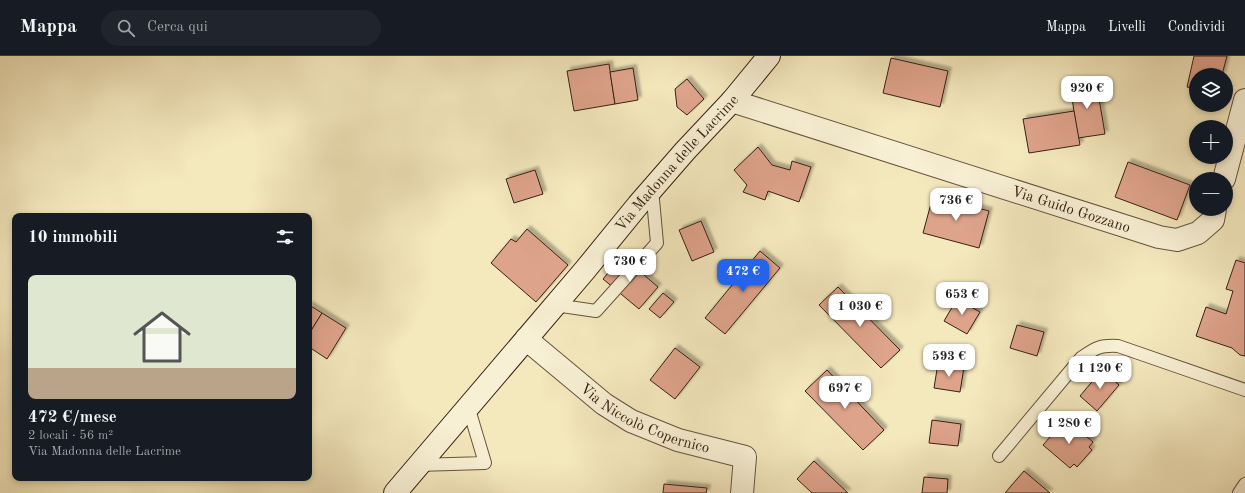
<!DOCTYPE html>
<html lang="it">
<meta charset="utf-8">
<style>
body{margin:0;font-family:"Old Standard TT",serif;background:#20242c;color:#f1f3f6;height:100vh;display:flex;flex-direction:column;font-size:15px;white-space:nowrap}
*{box-sizing:border-box;margin:0}
p{font-size:13px;color:#9ea1a6}
.icon{flex:none;width:22px;height:22px;fill:none;stroke:currentColor;stroke-width:2;stroke-linecap:round;stroke-linejoin:round}
.map{position:relative;flex:1;overflow:hidden}
.side{position:absolute;left:12px;top:157px;width:300px;height:268px;display:flex;flex-direction:column;background:#171b24;border-radius:8px;box-shadow:0 2px 6px #0003}
.side>*{flex:none}
.fabs{position:absolute;left:1189px;top:12px;display:grid;gap:8px}
.fabs a{display:grid;place-items:center;width:44px;height:44px;border-radius:50%;background:#171b24;box-shadow:0 2px 6px #0003;font-size:20px}
.price{position:absolute;translate:-50% -34px;padding:0 9px;border-radius:8px;background:#fff;color:#222;font-size:13px;line-height:26px;filter:drop-shadow(0 1px 2px #0008)}
.price::after{content:'';position:absolute;left:50%;top:24px;width:12px;height:9px;margin-left:-6px;background:inherit;clip-path:polygon(0 0,100% 0,50% 100%)}
.price.selected{background:#2563eb;color:#fff}
ul{padding:0;list-style:none}
li{display:grid;align-content:center;gap:8px;height:212px;padding:0 16px}
li span{display:grid;place-items:center;height:124px;border-radius:8px;color:#555}
li>.icon{margin-inline-start:auto}
span .icon{width:72px;height:72px;fill:#fffc;stroke-width:1}
li b{font-size:17px}
h2{display:flex;justify-content:space-between;align-items:center;height:48px;padding:0 16px;font-size:17px}
header{display:flex;align-items:center;gap:24px;box-sizing:border-box;height:56px;padding:0 20px;background:#171b24;border-bottom:1px solid #363941}
header strong{font-size:19px}
nav{display:flex;gap:22px;margin-inline-start:auto;font-size:14px}
.search{width:280px;height:36px;background:#20242c;display:flex;align-items:center;gap:10px;box-sizing:border-box;padding:0 14px;border-radius:22px;color:#9ea1a6;font-size:15px}
.map>svg:first-child{display:block}
.building{fill:#dea38b;stroke:#372113;filter:url(#shadow)}
.lines{fill:none;stroke-linecap:round;stroke-linejoin:round}
.lane-casing{stroke:#66533e;stroke-width:14}
.street-casing{stroke:#66533e;stroke-width:24}
.secondary-casing{stroke:#372113;stroke-width:24}
.lane{stroke:#f8f0d4;stroke-width:12}
.street{stroke:#f8f0d4;stroke-width:22}
.secondary{stroke:#f8f0d4;stroke-width:22}
.labels{text-anchor:middle;stroke-width:3;stroke-linejoin:round;paint-order:stroke}
.street-label{font-size:15px;fill:#372113;stroke:#f8f0d4}
</style>
<header>
<strong>Mappa</strong>
<div class="search"><svg class="icon" aria-label="search" viewBox="0 0 24 24"><circle cx="10" cy="10" r="6"/><path d="M15 15l6 6"/></svg>Cerca qui</div>
<nav><a>Mappa</a><a>Livelli</a><a>Condividi</a></nav>
</header>
<div class="map">
<svg width="1245" height="437" viewBox="0 0 1245 437">
<defs>
<filter id="shadow"><feDropShadow dx="3.5" dy="-3.5" stdDeviation="1" flood-color="#0004"/></filter>
</defs>
<rect width="100%" height="100%" fill="#f4e8bd"/>
<filter id="stains"><feTurbulence type="fractalNoise" baseFrequency=".005" numOctaves="4"/><feColorMatrix values="0 0 0 0 .2 0 0 0 0 .09 0 0 0 0 .02 0 0 0 .5 -.17"/></filter>
<radialGradient id="worn" r=".72"><stop offset=".6" stop-color="#630" stop-opacity="0"/><stop offset="1" stop-color="#630" stop-opacity=".3"/></radialGradient>
<!-- building -->
<g class="building">
<polygon points="1194,0 1227,0 1222,19 1196,19 1196,33 1187,31"/>
<polygon points="891,2 948,15 940,51 883,37"/>
<polygon points="609,8 615,48 574,55 567,15"/>
<polygon points="633,12 638,44 615,48 610,16"/>
<polygon points="687,23 704,43 687,59 677,51 675,33"/>
<polygon points="1096,25 1105,78 1078,82 1070,29"/>
<polygon points="1074,55 1080,89 1029,97 1023,63"/>
<polygon points="758,91 772,109 790,114 792,105 811,111 799,146 768,135 765,144 743,136 747,129 734,114"/>
<polygon points="1128,106 1190,129 1177,164 1115,141"/>
<polygon points="535,114 543,138 514,147 506,123"/>
<polygon points="933,140 989,155 979,192 923,177"/>
<polygon points="701,165 714,196 692,205 679,174"/>
<polygon points="527,173 568,209 536,246 491,207 511,183 516,186"/>
<polygon points="760,195 780,212 725,278 705,262"/>
<polygon points="622,200 658,231 639,253 603,223"/>
<polygon points="1236,204 1245,207 1245,300 1240,299 1232,292 1196,280 1206,251 1226,258 1233,235 1226,233"/>
<polygon points="838,231 900,294 881,312 819,249"/>
<polygon points="663,237 674,246 660,262 649,253"/>
<polygon points="957,243 980,256 967,278 944,265"/>
<polygon points="309,249 322,257 312,273 309,271"/>
<polygon points="322,257 346,272 327,303 309,291 309,278"/>
<polygon points="1017,269 1044,276 1037,300 1010,292"/>
<polygon points="675,292 700,311 675,343 650,324"/>
<polygon points="938,307 964,311 960,336 934,332"/>
<polygon points="827,314 884,374 863,394 805,335"/>
<polygon points="1102,314 1119,329 1097,355 1080,340"/>
<polygon points="1066,363 1093,386 1089,391 1092,394 1077,411 1074,408 1070,412 1043,389"/>
<polygon points="932,364 961,368 958,390 929,387"/>
<polygon points="814,405 848,437 812,437 797,423"/>
<polygon points="1024,415 1050,437 1005,437"/>
<polygon points="924,421 948,423 947,437 922,437"/>
<polygon points="664,428 707,432 706,437 663,437"/>
</g>
<g class="lines">
<!-- lane casing -->
<g class="lane-casing">
<g id="lane">
<polyline points="555,249 596,255 657,187 652,133"/>
<path d="M999 400 1081 302C1095 292 1100 289 1118 290L1245 334"/>
<polyline points="418,409 485,407 468,350"/>
<polyline points="1239,437 1245,428"/>
</g>
</g>
<!-- street casing -->
<g class="street-casing">
<g id="street">
<path id="s1" d="M732 45 1159 181 1177 184 1198 177 1213 164 1215 153"/>
<polyline points="1224,123 1245,44"/>
<path id="s2" d="M526 283 604 348 631 365 678 384 745 401 742 437"/>
</g>
</g>
<!-- secondary casing -->
<g class="secondary-casing">
<g id="secondary">
<path id="s3" d="M395 437 585 214 638 149 685 95 732 45 769 0"/>
</g>
</g>
<!-- lane -->
<use href="#lane" class="lane"/>
<!-- street -->
<use href="#street" class="street"/>
<!-- secondary -->
<use href="#secondary" class="secondary"/>
</g>
<g class="labels">
<!-- street labels -->
<g class="street-label">
<text dy="5" stroke="none"><textPath href="#s3" startOffset="434">Via Madonna delle Lacrime</textPath></text>
<text dy="5" stroke="none"><textPath href="#s1" startOffset="356">Via Guido Gozzano</textPath></text>
<text dy="5" stroke="none"><textPath href="#s2" startOffset="145">Via Niccolò Copernico</textPath></text>
</g>
</g>
<rect width="100%" height="100%" filter="url(#stains)"/>
<rect width="100%" height="100%" fill="url(#worn)"/>
</svg>
<div class="fabs">
<a><svg class="icon" aria-label="layers" viewBox="0 0 24 24"><path d="M12 4l9 5-9 5-9-5zM3 14l9 5 9-5"/></svg></a>
<a>+</a>
<a>−</a>
</div>
<b class="price" style="left:1087px;top:54px">920 €</b>
<b class="price" style="left:956px;top:166px">736 €</b>
<b class="price" style="left:630px;top:227px">730 €</b>
<b class="price selected" style="left:743px;top:237px">472 €</b>
<b class="price" style="left:962px;top:260px">653 €</b>
<b class="price" style="left:860px;top:272px">1 030 €</b>
<b class="price" style="left:949px;top:322px">593 €</b>
<b class="price" style="left:1100px;top:334px">1 120 €</b>
<b class="price" style="left:845px;top:354px">697 €</b>
<b class="price" style="left:1069px;top:389px">1 280 €</b>
<section class="side">
<h2>10 immobili<svg class="icon" aria-label="filters" viewBox="0 0 24 24"><path d="M4 7h16M4 17h16"/><circle cx="9" cy="7" r="2"/><circle cx="15" cy="17" r="2"/></svg></h2>
<ul>
<li><span style="background:linear-gradient(#dfe7d0 75%,#b9a48a 0)"><svg class="icon" aria-label="home" viewBox="0 0 24 24"><path d="M3 11l9-7 9 7M6 9v11h12V9"/></svg></span><div><b>472 €/mese</b><p>2 locali · 56 m²</p><p>Via Madonna delle Lacrime</p></div></li>
</ul>
</section>
</div>
